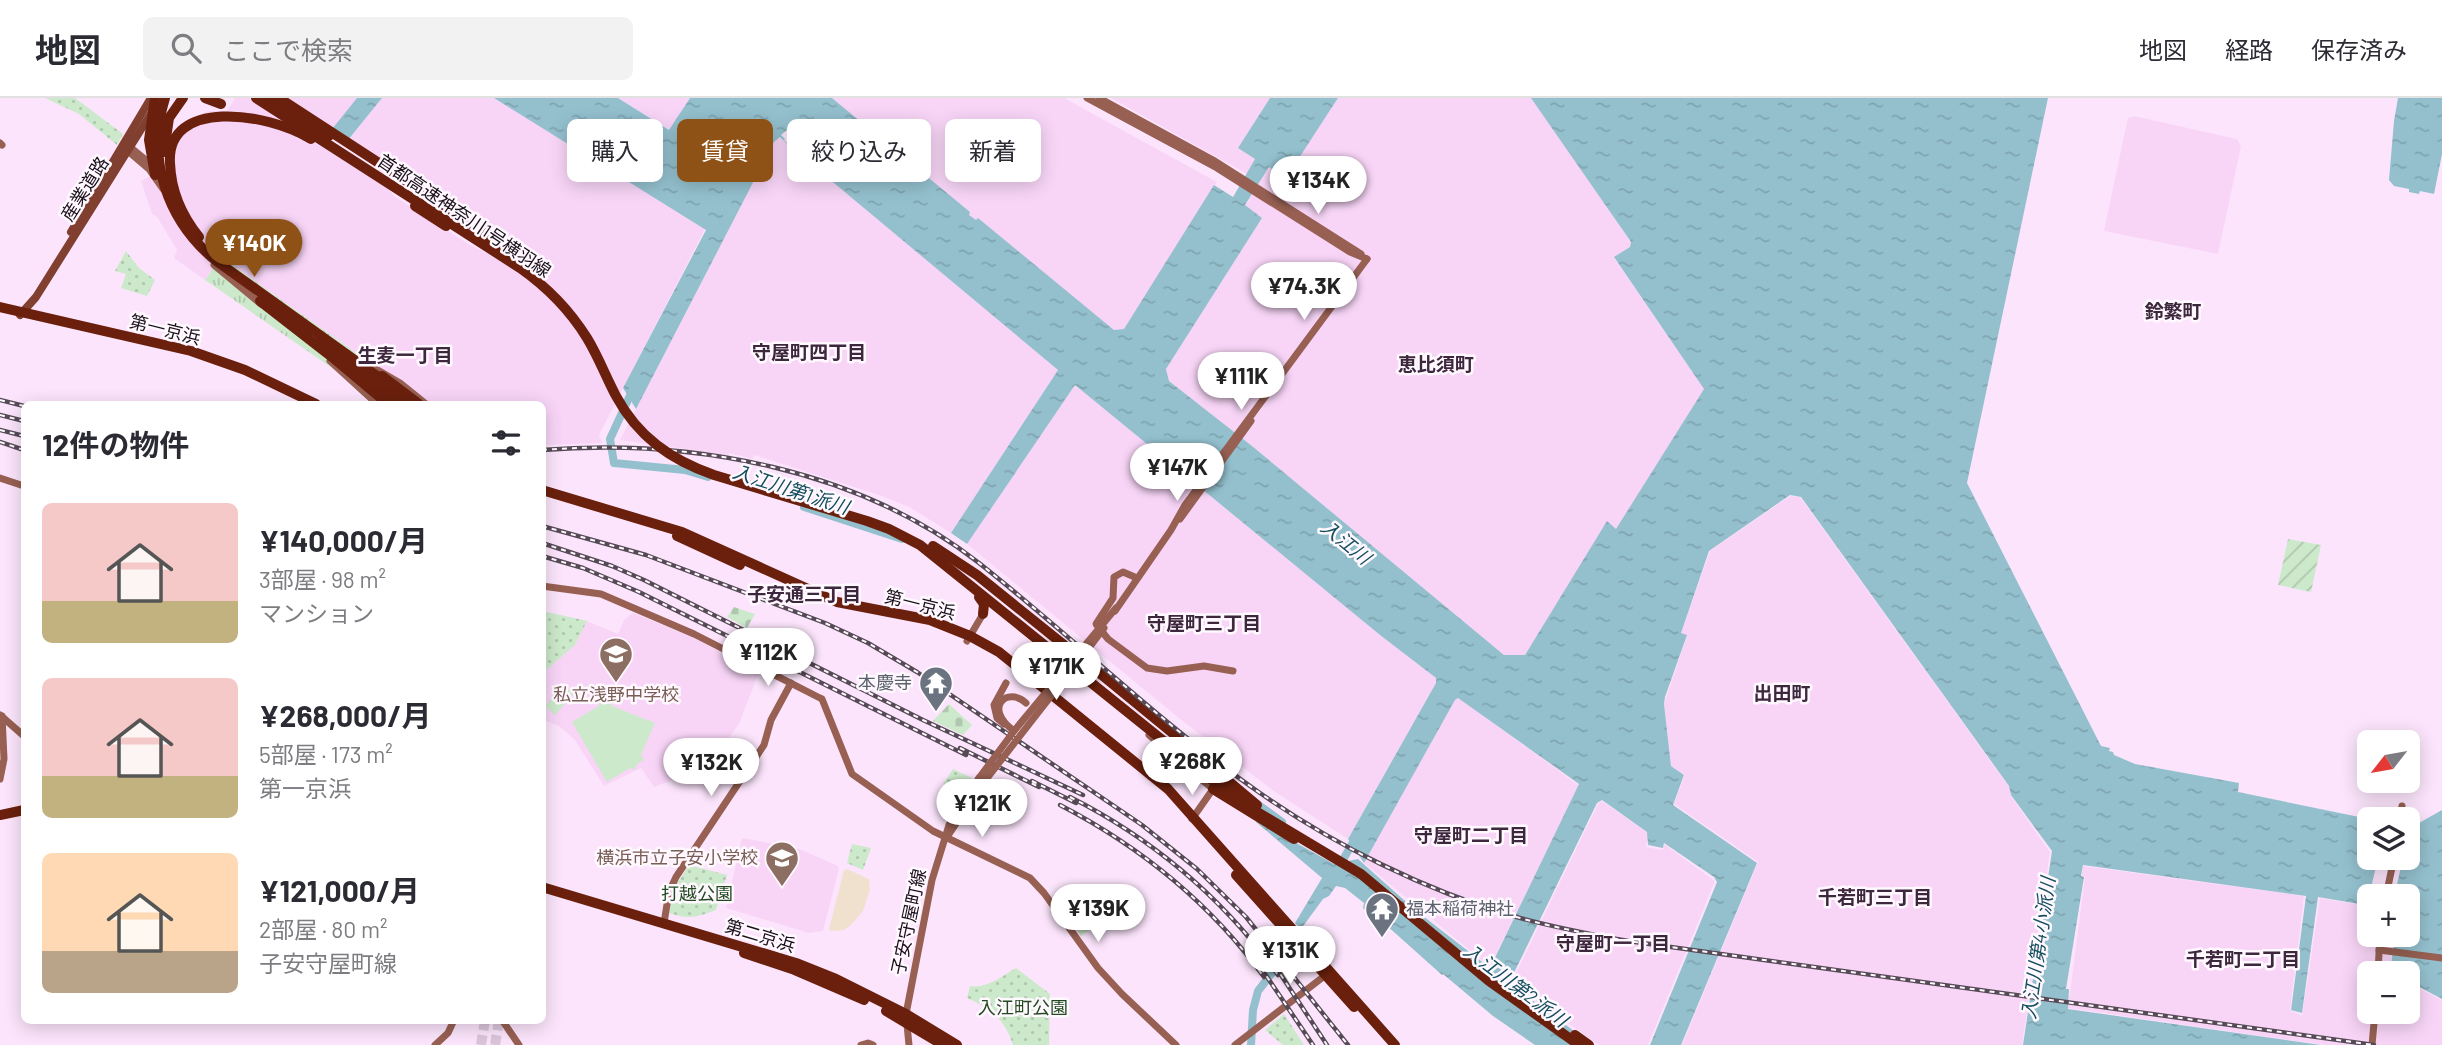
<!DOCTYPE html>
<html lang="ja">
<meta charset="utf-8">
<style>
body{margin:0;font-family:Barlow,"Noto Sans JP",sans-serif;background:#f2f2f3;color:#2b2b33;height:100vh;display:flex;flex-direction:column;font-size:26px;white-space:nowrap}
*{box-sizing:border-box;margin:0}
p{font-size:23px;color:#7c7c81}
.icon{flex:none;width:38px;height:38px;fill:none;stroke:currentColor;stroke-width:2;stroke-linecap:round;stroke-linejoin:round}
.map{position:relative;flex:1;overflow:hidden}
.details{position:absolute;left:21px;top:303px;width:525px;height:623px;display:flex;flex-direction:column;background:#fff;border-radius:10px;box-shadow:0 4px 18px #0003}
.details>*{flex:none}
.hud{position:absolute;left:567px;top:21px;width:665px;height:63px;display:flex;gap:14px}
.needle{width:46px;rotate:239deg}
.controls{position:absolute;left:2357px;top:632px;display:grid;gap:14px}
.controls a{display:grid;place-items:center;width:63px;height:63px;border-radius:10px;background:#fff;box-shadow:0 4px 18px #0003;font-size:35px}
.price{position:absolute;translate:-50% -60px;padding:0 16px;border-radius:24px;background:#fff;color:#222;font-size:23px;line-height:46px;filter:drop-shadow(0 2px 4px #0008)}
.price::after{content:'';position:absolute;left:50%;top:42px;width:21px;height:16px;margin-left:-10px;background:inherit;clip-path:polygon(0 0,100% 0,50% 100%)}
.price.current{background:#8f5216;color:#fff}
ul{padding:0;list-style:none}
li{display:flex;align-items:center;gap:21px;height:175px;padding:0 21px}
li span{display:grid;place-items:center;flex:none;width:196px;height:140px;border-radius:10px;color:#555}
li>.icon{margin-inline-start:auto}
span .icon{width:84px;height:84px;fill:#fffc;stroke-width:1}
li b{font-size:30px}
h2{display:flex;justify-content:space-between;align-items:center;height:84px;padding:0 21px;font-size:30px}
.tag{padding:0 24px;border-radius:10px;background:#fff;box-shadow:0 4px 18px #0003;font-size:24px;line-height:63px}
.tag.current{background:#8f5216;color:#fff}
header{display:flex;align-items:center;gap:42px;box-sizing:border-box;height:98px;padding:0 35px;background:#fff;border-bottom:2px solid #e1e1e2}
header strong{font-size:33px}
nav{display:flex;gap:38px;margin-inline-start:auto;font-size:24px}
.search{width:490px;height:63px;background:#f2f2f3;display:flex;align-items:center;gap:18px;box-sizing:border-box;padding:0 24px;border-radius:10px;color:#7c7c81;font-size:26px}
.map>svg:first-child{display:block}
.commercial{fill:#f0e1cf}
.built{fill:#f8d5f7}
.grass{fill:url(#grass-tufts)}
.cemetery{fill:url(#cemetery-stones)}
.park{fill:url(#park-dots)}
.garden{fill:url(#garden-furrows)}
.pitch{fill:#cde9cb}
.water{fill:url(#water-ripples)}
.pier{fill:#fce5fc}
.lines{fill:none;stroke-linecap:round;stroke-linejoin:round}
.river{stroke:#94c0ce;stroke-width:8}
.highway-tunnel{stroke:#dac5da;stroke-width:10;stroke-dasharray:10 5;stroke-linecap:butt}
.secondary{stroke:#976053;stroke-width:7}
.primary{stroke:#803f2f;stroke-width:8}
.highway{stroke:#6a200d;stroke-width:10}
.rail-casing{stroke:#574a57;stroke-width:4.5}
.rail{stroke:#fff9ff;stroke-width:2;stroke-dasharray:5;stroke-linecap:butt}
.secondary-bridge{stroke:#976053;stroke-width:7}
.highway-bridge{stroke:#6a200d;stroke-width:10}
.labels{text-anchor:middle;stroke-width:5;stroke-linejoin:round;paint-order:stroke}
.street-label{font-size:18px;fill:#191019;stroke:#fff9ff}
.worship-label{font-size:18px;fill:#5b616d;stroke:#fff9ff;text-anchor:end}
.education-label{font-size:18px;fill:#785e54;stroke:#fff9ff}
.park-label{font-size:18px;fill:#224920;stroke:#fff9ff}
.neighbourhood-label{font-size:19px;font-weight:bold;fill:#3d273d;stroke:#fff9ff}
.water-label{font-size:19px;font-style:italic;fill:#134e5f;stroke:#fff9ff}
</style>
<header>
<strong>地図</strong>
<div class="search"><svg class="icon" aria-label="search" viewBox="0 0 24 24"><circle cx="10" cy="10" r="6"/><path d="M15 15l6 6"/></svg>ここで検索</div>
<nav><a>地図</a><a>経路</a><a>保存済み</a></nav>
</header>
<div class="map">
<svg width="2442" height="947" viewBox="0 0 2442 947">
<defs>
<pattern id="grass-tufts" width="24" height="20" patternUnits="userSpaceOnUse" patternTransform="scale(1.75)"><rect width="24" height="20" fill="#cde9cb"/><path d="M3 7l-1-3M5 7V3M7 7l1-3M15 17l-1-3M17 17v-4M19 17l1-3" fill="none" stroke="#afc7ae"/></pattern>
<pattern id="cemetery-stones" width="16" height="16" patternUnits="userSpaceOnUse" patternTransform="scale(1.75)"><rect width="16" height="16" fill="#cde9cb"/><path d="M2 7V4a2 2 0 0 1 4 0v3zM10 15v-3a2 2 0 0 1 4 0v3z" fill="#afc7ae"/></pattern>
<pattern id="park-dots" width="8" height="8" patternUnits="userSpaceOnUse" patternTransform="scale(1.75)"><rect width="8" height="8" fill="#cde9cb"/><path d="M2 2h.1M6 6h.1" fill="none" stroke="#afc7ae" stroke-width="1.8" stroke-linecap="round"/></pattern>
<pattern id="garden-furrows" width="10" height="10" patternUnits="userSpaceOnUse" patternTransform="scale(1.75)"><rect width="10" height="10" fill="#cde9cb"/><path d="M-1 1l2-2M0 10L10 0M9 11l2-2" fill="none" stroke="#afc7ae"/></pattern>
<pattern id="water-ripples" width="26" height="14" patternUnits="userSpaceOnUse" patternTransform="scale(1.75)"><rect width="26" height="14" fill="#94c0ce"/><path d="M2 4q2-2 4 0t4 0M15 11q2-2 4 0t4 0" fill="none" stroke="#7fa4b0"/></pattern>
</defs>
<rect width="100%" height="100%" fill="#fce5fc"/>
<!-- commercial -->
<polygon class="commercial" points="847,771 869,781 870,792 863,813 851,827 844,832 831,833 829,831 844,772"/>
<!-- built -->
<g class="built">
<polygon points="235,0 249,0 387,88 394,98 470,147 497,160 506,145 348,42 382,0 494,0 705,131 599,337 602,345 543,347 542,306 428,306 221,159 205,182 174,160 177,152 157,119 152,116 141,83 172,66 182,27 187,22 208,13 227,13"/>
<polygon points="287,0 357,0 332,31"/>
<polygon points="618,0 690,0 670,32"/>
<polygon points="832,0 1064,0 1217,84 1124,231 1114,232 978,121 976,123 968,116 970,114"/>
<polygon points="1111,0 1270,0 1238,50 1255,61 1247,76"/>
<polygon points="1338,0 1533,0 1631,145 1631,149 1614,160 1704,291 1616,432 1607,424 1525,557 1504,557 1252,348 1169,283 1166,271 1262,120 1245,108 1269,69 1286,79"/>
<polygon points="2134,18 2237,41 2241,48 2218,156 2104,133 2127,24 2128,20"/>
<polygon points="780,39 820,77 822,75 1058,272 951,435 909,409 882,398 754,357 753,361 729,355 728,357 620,342 774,44"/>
<polygon points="1075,287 1380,537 1436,580 1436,585 1348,741 1275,694 1180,621 967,446"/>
<polygon points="1790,398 1800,399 2009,689 2011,698 2050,754 2022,947 1682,947 1758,764 1674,706 1685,677 1671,668 1664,606 1687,538 1681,535 1710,453"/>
<polygon points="633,515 692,539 759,574 739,626 709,666 679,684 676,681 654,689 641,670 604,688 575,642 559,628 543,622 543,575 574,547 587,523 618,536 624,522"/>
<polygon points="1459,600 1578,687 1578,689 1490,869 1364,765 1455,601"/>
<polygon points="1602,703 1648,735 1646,749 1663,752 1664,746 1715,783 1648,947 1599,947 1511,885 1598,706"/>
<polygon points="742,740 797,750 838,768 839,771 823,833 809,835 726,810"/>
<polygon points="2083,768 2304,798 2290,912 2302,918 2320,800 2359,807 2363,789 2402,797 2370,798 2370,836 2395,837 2389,875 2370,875 2370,914 2408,914 2408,885 2442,902 2442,947 2325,947 2068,910 2085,779 2082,778"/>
</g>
<!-- grass -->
<polygon class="grass" points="221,159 428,306 384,306 205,182"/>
<!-- cemetery -->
<g class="cemetery">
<polygon points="734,509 755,516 747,530 727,519"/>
<polygon points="949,606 972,627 963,637 933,623"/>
</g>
<!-- park -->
<g class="park">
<polygon points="45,0 75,0 123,36 117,47 79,16"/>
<polygon points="126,153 139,170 155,182 147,198 121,190 126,176 115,173"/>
<polygon points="543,513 587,523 575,547 543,575"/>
<polygon points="953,671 972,680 964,694 943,686"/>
<polygon points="852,746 871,750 863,772 847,765"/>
<path d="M689 767 727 777 716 812C698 819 688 822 669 815L674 790Z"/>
<polygon points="1069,808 1091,814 1094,829 1081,838 1065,813 1065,810"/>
<path d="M1016 870 1050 896 1049 947H1013C1005 921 990 910 967 900L970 888C987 891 1002 878 1016 870Z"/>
<polygon points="1284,916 1304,947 1283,947 1265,932"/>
</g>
<!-- garden -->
<polygon class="garden" points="2288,441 2321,447 2311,494 2278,487"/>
<!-- pitch -->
<g class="pitch">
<polygon points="564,587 573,596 555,617 545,608"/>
<polygon points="609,602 612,608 655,625 641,657 644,662 637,666 634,672 630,670 607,684 572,624 599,608 599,603 604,605"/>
</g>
<!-- water -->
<g class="water">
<polygon points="357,0 382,0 348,42 332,31"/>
<polygon points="494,0 618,0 669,32 690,0 832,0 970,114 969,117 976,122 978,120 1114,232 1124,231 1214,87 1233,99 1255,61 1238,50 1270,0 1338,0 1286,80 1269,69 1245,107 1262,120 1166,271 1169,283 1252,348 1504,557 1525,557 1607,423 1616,431 1704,291 1614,159 1630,149 1631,144 1531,0 2048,0 1967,385 2101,648 2110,650 2109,653 2113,654 2114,657 2135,666 2239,685 2238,694 2369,721 2370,760 2408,760 2408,742 2415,743 2419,725 2442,712 2442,901 2408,883 2408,875 2390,874 2395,837 2408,836 2408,798 2403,798 2403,796 2364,788 2359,806 2318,799 2302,915 2291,912 2306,798 2083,767 2081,778 2084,779 2066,891 2069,891 2068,911 2321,947 2023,947 2052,753 2011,697 2009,688 1801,399 1790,397 1709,453 1681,535 1687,537 1665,599 1664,606 1671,668 1684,677 1673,707 1757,765 1681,947 1650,947 1717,784 1714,779 1664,745 1663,750 1648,747 1647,734 1602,702 1597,705 1509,885 1593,947 1535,947 1493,918 1443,876 1442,877 1385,826 1383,828 1373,819 1375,816 1369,811 1366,813 1363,810 1364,805 1345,790 1336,788 1329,798 1323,801 1301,831 1295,825 1322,780 1256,724 1257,723 1334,766 1358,761 1414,811 1490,870 1579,686 1458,600 1455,602 1364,765 1348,741 1436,585 1436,580 1380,537 1075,287 967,446 951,435 1058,272 822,75 820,77 780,39 774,44 636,311 623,290 706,132"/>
<polygon points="2398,0 2442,0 2442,56 2434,96 2420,93 2419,96 2409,94 2409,91 2394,88 2389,82 2394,23"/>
</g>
<!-- pier -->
<g class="pier">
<polygon points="787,32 812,53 805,60 784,42 785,41 781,37"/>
<polygon points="2378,760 2403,760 2395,795 2371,790"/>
</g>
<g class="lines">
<!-- river -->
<g class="river">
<polyline points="633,291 610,341 614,365 685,372 708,379"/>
<polyline points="804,409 902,441"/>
<polyline points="1253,703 1282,724"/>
<polyline points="1340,767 1356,739"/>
<polyline points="1251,947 1253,912 1258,893 1279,866 1285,847 1293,836"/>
</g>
<!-- highway-tunnel -->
<g class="highway-tunnel">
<polyline points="481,947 485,922"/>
<polyline points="495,947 499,922"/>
</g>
<!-- secondary -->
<g class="secondary">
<polyline points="1087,0 1217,70 1350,154 1367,161"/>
<polyline points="1099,0 1213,62 1361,156"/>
<polyline points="0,45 2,47"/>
<polyline points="130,49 153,68"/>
<polyline points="128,53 149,71 163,91"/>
<polyline points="214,167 261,206"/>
<polyline points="330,263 377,306"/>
<polyline points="369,267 400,285 426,306"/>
<polyline points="0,380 24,388"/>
<polyline points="1180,421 1251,323"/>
<polyline points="1137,480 1123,474 1114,479 1113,500 1096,526 1108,541 1147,570 1167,573 1204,568 1233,573"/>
<polyline points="542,488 601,496 694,536 818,599 822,601 852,676 933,733 1030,780 1044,795 1098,870 1122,896 1176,947"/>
<polyline points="1115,513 1171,432 1185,407 1367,161"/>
<polyline points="967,543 983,516"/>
<polyline points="1065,580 1081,560"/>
<polyline points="0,617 24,638"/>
<polyline points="1004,626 997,620 994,607 1006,585"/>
<polyline points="1149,637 1213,691 1192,721"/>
<polyline points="0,681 4,661 2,618"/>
<polyline points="2400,721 2402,708"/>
<polyline points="949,736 984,684"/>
<polyline points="2386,798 2394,760"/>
<polyline points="664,825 669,794 676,779 764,647 771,622 791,585"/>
<polyline points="2379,852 2442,860"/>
<polyline points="2378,875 2380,836"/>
<polyline points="502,922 519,947"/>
<polyline points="435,947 448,935 454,922"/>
<polyline points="861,947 868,945 873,947"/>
<polyline points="909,947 906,916 932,782 949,727 979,680"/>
<polyline points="1235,947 1327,876"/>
<polyline points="2372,947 2375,914"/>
</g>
<!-- primary -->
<g class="primary">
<polyline points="71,134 151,0"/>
<polyline points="20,217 36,199 152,14"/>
</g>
<!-- highway -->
<g class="highway">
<polyline points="205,0 221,6"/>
<polyline points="267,0 329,38"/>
<polyline points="415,108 446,128"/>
<path d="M199 139C182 118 171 93 170 65 166 0 267 14 311 41"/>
<polyline points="0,209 191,253 245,272 316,306"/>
<polyline points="321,243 403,306"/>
<polyline points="382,278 419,306"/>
<polyline points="542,392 682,434 837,504 930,522 970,538 999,554 1168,691 1395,947"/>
<polyline points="677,438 740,467"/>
<polyline points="933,448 977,477 1064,547"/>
<polyline points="979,499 984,506 983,516"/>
<polyline points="1056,547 1098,574 1208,664"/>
<polyline points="1220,681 1213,691 1294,741"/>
<polyline points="0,717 24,712"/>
<polyline points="1236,777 1354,909"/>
<polyline points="542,789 796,865 836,881 906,916 957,947"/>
<polyline points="744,855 792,871 864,902"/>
<polyline points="886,913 943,947"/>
</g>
<!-- rail casing -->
<g class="rail-casing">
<g id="rail">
<polyline points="0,302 24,308"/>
<polyline points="0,317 24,323"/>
<polyline points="0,332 24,338"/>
<polyline points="0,344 24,352"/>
<path d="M542 352C692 340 859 371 979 465 1074 540 1161 626 1260 695 1336 748 1425 792 1513 818 1551 829 1589 836 1628 843L2374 947"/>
<polyline points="542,428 646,457 825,525 868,545 917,574 1142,727 1197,771 1246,819 1348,947"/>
<polyline points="542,445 612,468 644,482 923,622 1083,697"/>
<polyline points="542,458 583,470 639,494 966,657"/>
<polyline points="960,650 1039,689"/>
<polyline points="1032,683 1076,705"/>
<path d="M1070 699C1153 741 1224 801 1278 877"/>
<path d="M1060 707C1141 749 1210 805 1264 879"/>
<polyline points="1275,868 1327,947"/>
<polyline points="1261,870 1313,947"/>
</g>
</g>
<!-- rail -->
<use href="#rail" class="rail"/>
<!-- secondary-bridge -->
<g class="secondary-bridge">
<polyline points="1081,560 1104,530"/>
<path d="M1014 633C982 609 1008 588 1026 605"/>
<polyline points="979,680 1014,633 1116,510"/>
<polyline points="984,684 1065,580"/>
</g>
<!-- highway-bridge -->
<g class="highway-bridge">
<polyline points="155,0 149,42 155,77"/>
<path d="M165 0C146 61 167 122 215 162L377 278 411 306"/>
<path d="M256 0 520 170C547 189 569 211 587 240 598 258 606 279 616 298 638 339 671 362 714 377L867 423 889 431 920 447 1212 682 1254 712 1361 776 1489 883 1579 947"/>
<polyline points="279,0 465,121 530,170"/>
<polyline points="164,54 169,20 183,0"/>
<polyline points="260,203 332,259 388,306"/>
<polyline points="1202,661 1257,707"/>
<polyline points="1575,937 1589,947"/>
</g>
</g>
<!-- icons -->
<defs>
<g id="school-pin" transform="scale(1.75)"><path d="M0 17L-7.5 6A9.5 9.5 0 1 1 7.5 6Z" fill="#8d6e63" stroke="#fff9ff"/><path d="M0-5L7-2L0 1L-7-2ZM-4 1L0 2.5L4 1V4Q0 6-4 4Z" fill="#fff"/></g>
<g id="temple-pin" transform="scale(1.75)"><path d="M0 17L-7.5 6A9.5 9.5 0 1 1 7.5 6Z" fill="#6b7280" stroke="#fff9ff"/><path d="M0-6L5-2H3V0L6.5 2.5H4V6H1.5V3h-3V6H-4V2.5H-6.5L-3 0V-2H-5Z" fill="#fff"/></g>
</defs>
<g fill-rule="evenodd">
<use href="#school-pin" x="616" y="556"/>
<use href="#temple-pin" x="936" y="585"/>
<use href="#school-pin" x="782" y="760"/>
<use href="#temple-pin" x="1382" y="811"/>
</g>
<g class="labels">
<!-- street labels -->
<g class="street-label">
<text transform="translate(85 91) rotate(-58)" y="6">産業道路</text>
<text transform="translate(464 118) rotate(34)" y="6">首都高速神奈川1号横羽線</text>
<text transform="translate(165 232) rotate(14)" y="6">第一京浜</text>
<text transform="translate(920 507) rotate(14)" y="6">第一京浜</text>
<text transform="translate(909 824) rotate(-78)" y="6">子安守屋町線</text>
<text transform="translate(760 838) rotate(17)" y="6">第二京浜</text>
</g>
<!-- worship labels -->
<g class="worship-label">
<text x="912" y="591">本慶寺</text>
<text x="1406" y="817" text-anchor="start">福本稲荷神社</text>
</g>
<!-- education labels -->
<g class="education-label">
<text x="616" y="603">私立浅野中学校</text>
<text x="758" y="766" text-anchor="end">横浜市立子安小学校</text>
</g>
<!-- park labels -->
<g class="park-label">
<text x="697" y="802">打越公園</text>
<text x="1023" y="916">入江町公園</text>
</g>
<!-- neighbourhood labels -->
<g class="neighbourhood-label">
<text x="2173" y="220">鈴繁町</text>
<text x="809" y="261">守屋町四丁目</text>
<text x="405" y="264">生麦一丁目</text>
<text x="1436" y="273">恵比須町</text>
<text x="804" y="503">子安通三丁目</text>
<text x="1204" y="532">守屋町三丁目</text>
<text x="1782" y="602">出田町</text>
<text x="1471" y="744">守屋町二丁目</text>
<text x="1875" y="806">千若町三丁目</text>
<text x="1613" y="852">守屋町一丁目</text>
<text x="2243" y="868">千若町二丁目</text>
</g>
<!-- water labels -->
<g class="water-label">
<text transform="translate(791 391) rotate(18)" y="7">入江川第1派川</text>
<text transform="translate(1346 444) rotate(39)" y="7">入江川</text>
<text transform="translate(2038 850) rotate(-82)" y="7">入江川第4小派川</text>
<text transform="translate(1516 887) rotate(37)" y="7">入江川第2派川</text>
</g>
</g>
</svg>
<div class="controls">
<a><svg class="needle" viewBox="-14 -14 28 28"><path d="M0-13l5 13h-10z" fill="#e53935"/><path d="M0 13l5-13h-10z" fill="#7c7c81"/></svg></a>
<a><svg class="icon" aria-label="layers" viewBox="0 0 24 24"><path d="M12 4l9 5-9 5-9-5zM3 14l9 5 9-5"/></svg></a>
<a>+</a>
<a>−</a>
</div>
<b class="price" style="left:1318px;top:118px">¥134K</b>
<b class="price current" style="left:254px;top:181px">¥140K</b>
<b class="price" style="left:1304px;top:224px">¥74.3K</b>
<b class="price" style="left:1241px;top:314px">¥111K</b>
<b class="price" style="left:1177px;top:405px">¥147K</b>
<b class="price" style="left:768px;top:590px">¥112K</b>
<b class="price" style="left:1056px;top:604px">¥171K</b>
<b class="price" style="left:1192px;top:699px">¥268K</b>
<b class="price" style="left:711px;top:700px">¥132K</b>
<b class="price" style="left:982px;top:741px">¥121K</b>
<b class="price" style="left:1098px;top:846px">¥139K</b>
<b class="price" style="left:1290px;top:888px">¥131K</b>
<div class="hud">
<a class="tag">購入</a>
<a class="tag current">賃貸</a>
<a class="tag">絞り込み</a>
<a class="tag">新着</a>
</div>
<section class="details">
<h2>12件の物件<svg class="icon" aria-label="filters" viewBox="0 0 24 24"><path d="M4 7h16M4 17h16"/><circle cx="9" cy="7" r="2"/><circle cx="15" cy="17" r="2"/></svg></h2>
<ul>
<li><span style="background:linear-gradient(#f6c9c9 70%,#c2b280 0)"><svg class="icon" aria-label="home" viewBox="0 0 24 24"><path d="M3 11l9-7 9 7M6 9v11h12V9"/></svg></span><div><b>¥140,000/月</b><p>3部屋 · 98 m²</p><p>マンション</p></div></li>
<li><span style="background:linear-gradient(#f6c9c9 70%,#c2b280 0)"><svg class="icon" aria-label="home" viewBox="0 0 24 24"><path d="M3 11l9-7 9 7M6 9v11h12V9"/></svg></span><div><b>¥268,000/月</b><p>5部屋 · 173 m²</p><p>第一京浜</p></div></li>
<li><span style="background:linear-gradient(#ffd9b3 70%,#b9a48a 0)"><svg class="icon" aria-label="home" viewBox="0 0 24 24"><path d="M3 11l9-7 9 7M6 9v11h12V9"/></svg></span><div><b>¥121,000/月</b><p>2部屋 · 80 m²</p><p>子安守屋町線</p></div></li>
</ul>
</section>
</div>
